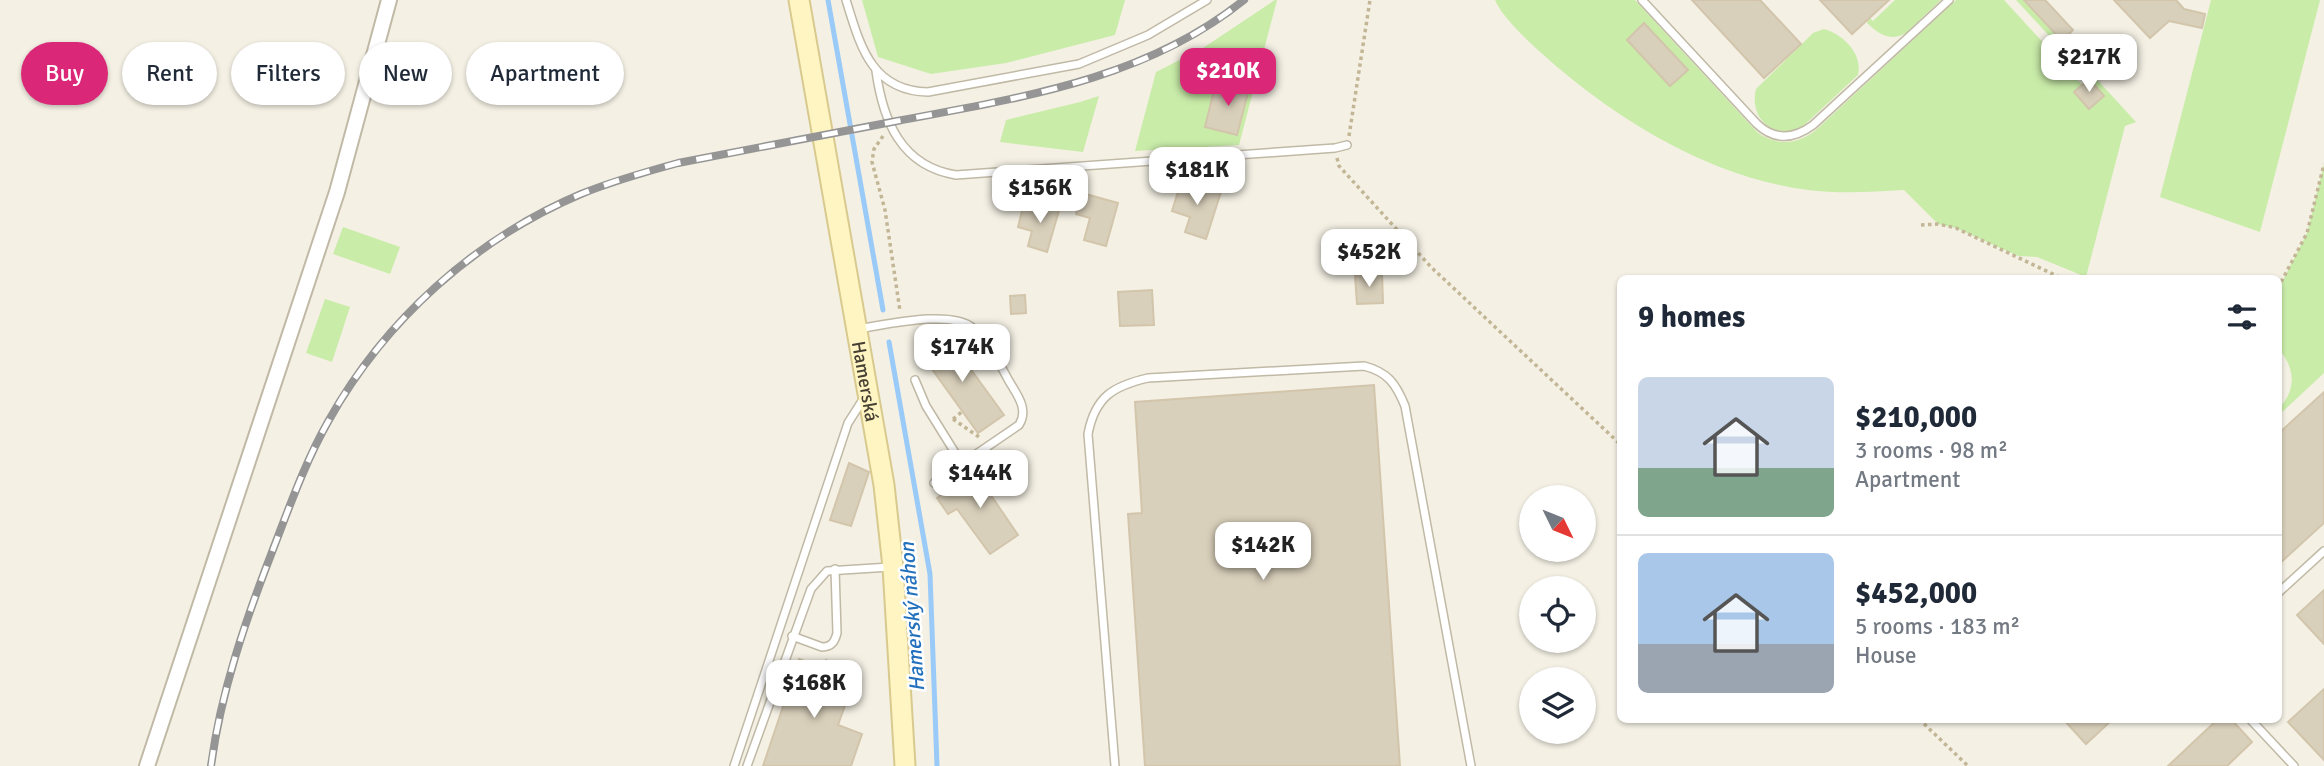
<!DOCTYPE html>
<meta charset="utf-8">
<style>
body{margin:0;font-family:Signika,sans-serif;background:#f6f6f7;color:#1f2937;height:100vh;display:flex;flex-direction:column;font-size:26px;white-space:nowrap}
*{box-sizing:border-box;margin:0}
p{font-size:23px;color:#747a83}
.icon{flex:none;width:38px;height:38px;fill:none;stroke:currentColor;stroke-width:2;stroke-linecap:round;stroke-linejoin:round}
.map{position:relative;flex:1;overflow:hidden}
.details{position:absolute;left:1617px;top:275px;width:665px;height:448px;display:flex;flex-direction:column;background:#fff;border-radius:10px;box-shadow:0 2px 5px #0004}
.details>*{flex:none}
.top-card{position:absolute;left:21px;top:42px;width:665px;height:63px;display:flex;gap:14px}
.needle{width:46px;rotate:133deg}
.fabs{position:absolute;left:1519px;top:485px;display:grid;gap:14px}
.fabs a{display:grid;place-items:center;width:77px;height:77px;border-radius:50%;background:#fff;box-shadow:0 2px 5px #0004;font-size:35px}
.price{position:absolute;translate:-50% -60px;padding:0 16px;border-radius:14px;background:#fff;color:#222;font-size:23px;line-height:46px;filter:drop-shadow(0 2px 4px #0008)}
.price::after{content:'';position:absolute;left:50%;top:42px;width:21px;height:16px;margin-left:-10px;background:inherit;clip-path:polygon(0 0,100% 0,50% 100%)}
.price.current{background:#db2777;color:#fff}
ul{padding:0;list-style:none}
li{display:flex;align-items:center;gap:21px;height:175px;padding:0 21px}
li+li{border-top:2px solid #e0e1e3}
li span{display:grid;place-items:center;flex:none;width:196px;height:140px;border-radius:10px;color:#555}
li>.icon{margin-inline-start:auto}
span .icon{width:84px;height:84px;fill:#fffc;stroke-width:1}
li b{font-size:30px}
h2{display:flex;justify-content:space-between;align-items:center;height:84px;padding:0 21px;font-size:30px}
.chip{padding:0 24px;border-radius:32px;background:#fff;box-shadow:0 2px 5px #0004;font-size:24px;line-height:63px}
.chip.current{background:#db2777;color:#fff}
.map>svg:first-child{display:block}
.green{fill:#c9eca9}
.lines{fill:none;stroke-linecap:round;stroke-linejoin:round}
.stream{stroke:#9acaf7;stroke-width:5}
.building{fill:#d9d0bb;stroke:#d2c5ab;stroke-width:2}
.lane-casing{stroke:#c0b9a6;stroke-width:10}
.street-casing{stroke:#c0b9a6;stroke-width:18}
.secondary-casing{stroke:#d8ca8f;stroke-width:23}
.path{stroke:#c3b696;stroke-width:3.5;stroke-dasharray:3.5 3.5;stroke-linecap:butt}
.lane{stroke:#fff;stroke-width:7}
.street{stroke:#fff;stroke-width:14}
.secondary{stroke:#fff5c3;stroke-width:19}
.rail-casing{stroke:#959595;stroke-width:8}
.rail{stroke:#fff;stroke-width:5;stroke-dasharray:16;stroke-linecap:butt}
.labels{text-anchor:middle;stroke-width:5;stroke-linejoin:round;paint-order:stroke}
.street-label{font-size:19px;fill:#464033;stroke:#fff}
.water-label{font-size:21px;font-style:italic;fill:#2371bc;stroke:#fff}
</style>
<div class="map">
<svg width="2324" height="766" viewBox="0 0 2324 766">
<rect width="100%" height="100%" fill="#f4f0e4"/>
<!-- green -->
<g class="green">
<polygon points="862,0 1125,0 1115,35 1006,63 931,74 878,57"/>
<polygon points="1275,0 1277,0 1239,145 1135,151 1156,72 1203,48"/>
<path d="M1495 0H1635L1758 133C1778 146 1797 145 1816 130L1956 0H2004L2082 85 2074 93 2088 108 2104 95 2016 0H2024L2136 122 2125 126 2086 277 2037 257 2018 256 1956 228 1938 224 1904 190C1873 192 1839 194 1808 190 1715 178 1627 126 1556 66 1538 50 1504 21 1495 0Z"/>
<path d="M1895 0H1941L1906 33C1889 42 1879 34 1867 23L1869 17 1873 21Z"/>
<polygon points="2211,0 2320,0 2260,232 2160,197"/>
<path d="M1824 29C1843 34 1863 54 1858 75L1800 129C1772 139 1749 118 1756 89L1813 33Z"/>
<polygon points="1099,96 1083,152 1000,142 1006,120 1080,102"/>
<path d="M2324 164V373L2279 415V408C2296 391 2296 368 2279 350V288L2307 233Z"/>
<polygon points="343,227 400,247 390,274 333,254"/>
<polygon points="325,299 350,307 332,362 306,353"/>
</g>
<g class="lines">
<!-- stream -->
<g class="stream">
<polyline points="828,0 883,310"/>
<polyline points="889,342 930,574 937,766"/>
</g>
</g>
<!-- building -->
<g class="building">
<polygon points="1692,0 1760,0 1801,44 1764,78"/>
<polygon points="1820,0 1889,0 1852,34"/>
<polygon points="2024,0 2045,0 2073,30 2062,41"/>
<polygon points="2114,0 2176,0 2184,9 2205,14 2202,28 2169,21 2150,38"/>
<polygon points="1644,23 1688,70 1670,86 1627,40"/>
<polygon points="2089,79 2104,96 2089,109 2074,92"/>
<polygon points="1229,80 1250,85 1237,135 1205,127 1215,86 1227,89"/>
<polygon points="1182,179 1221,192 1206,239 1185,232 1190,217 1172,211"/>
<polygon points="1082,193 1118,203 1106,246 1084,240 1090,218 1076,214"/>
<polygon points="1043,202 1060,207 1047,252 1028,246 1032,231 1018,227 1023,207 1041,212"/>
<polygon points="1382,274 1383,303 1357,304 1355,276"/>
<polygon points="1152,290 1154,325 1120,326 1118,292"/>
<polygon points="1025,295 1026,313 1011,314 1010,296"/>
<polygon points="943,335 949,344 951,342 1004,415 978,433 919,351"/>
<polygon points="1374,385 1400,766 1145,766 1128,514 1142,513 1135,402"/>
<polygon points="2324,392 2324,523 2278,565 2278,434"/>
<polygon points="849,463 869,472 851,526 830,520"/>
<polygon points="985,465 996,481 986,488 1018,535 990,554 957,509 948,514 937,498"/>
<polygon points="2324,590 2324,644 2297,615"/>
<polygon points="799,659 823,668 826,660 845,667 842,674 855,678 838,725 862,734 851,766 763,766"/>
<polygon points="2324,689 2324,760 2288,722"/>
<polygon points="2063,719 2113,719 2086,744"/>
<polygon points="2218,719 2231,719 2252,742 2227,766 2168,766"/>
</g>
<g class="lines">
<!-- lane casing -->
<g class="lane-casing">
<g id="lane">
<path d="M846 0C860 45 871 91 928 92L1079 64 1148 35 1207 0"/>
<path d="M1642 0 1757 124C1775 141 1794 139 1813 125L1949 0"/>
<path d="M876 71C883 121 901 166 956 175L1335 148 1347 145"/>
<path d="M857 329C885 325 951 309 973 328 989 341 999 363 1009 381 1017 395 1029 409 1019 425L934 483"/>
<polyline points="915,380 926,406 962,464"/>
<polyline points="2278,593 2324,551"/>
<path d="M792 636 822 647C832 647 835 641 837 633L835 569"/>
<polyline points="2250,719 2294,766"/>
<polyline points="734,766 848,423 864,398"/>
<polyline points="747,766 811,589 827,571 890,567"/>
<path d="M1115 766 1088 434C1095 397 1113 386 1148 378L1364 366C1388 372 1396 384 1405 406L1471 766"/>
</g>
</g>
<!-- street casing -->
<g class="street-casing">
<polyline id="street" points="147,766 337,192 389,0"/>
</g>
<!-- secondary casing -->
<g class="secondary-casing">
<g id="secondary">
<path id="s1" d="M799 0 884 485 893 567 905 766"/>
</g>
</g>
<!-- path -->
<g class="path">
<polyline points="883,136 874,149 872,162 885,210 900,311"/>
<polyline points="1349,136 1370,0"/>
<polyline points="1337,158 1339,166 1431,267 1620,444"/>
<polyline points="1921,225 1938,224 1956,228 2061,278"/>
<polyline points="2278,288 2307,233 2324,164"/>
<polyline points="953,419 979,437"/>
<polyline points="953,419 963,411"/>
<polyline points="1919,719 1968,766"/>
</g>
<!-- lane -->
<use href="#lane" class="lane"/>
<!-- street -->
<use href="#street" class="street"/>
<!-- secondary -->
<use href="#secondary" class="secondary"/>
<!-- rail casing -->
<g class="rail-casing">
<path id="rail" d="M211 766C221 691 245 622 272 552 289 508 305 462 329 420 385 320 475 239 581 194 613 181 645 172 678 163 751 149 824 135 897 121 1018 98 1145 80 1244 0"/>
</g>
<!-- rail -->
<use href="#rail" class="rail"/>
</g>
<g class="labels">
<!-- street labels -->
<g class="street-label">
<text dy="7" stroke="none"><textPath href="#s1" startOffset="387">Hamerská</textPath></text>
</g>
<!-- water labels -->
<g class="water-label">
<text transform="translate(912 617) rotate(-94)" y="7">Hamerský náhon</text>
</g>
</g>
</svg>
<div class="fabs">
<a><svg class="needle" viewBox="-14 -14 28 28"><path d="M0-13l5 13h-10z" fill="#e53935"/><path d="M0 13l5-13h-10z" fill="#747a83"/></svg></a>
<a><svg class="icon" aria-label="locate" viewBox="0 0 24 24"><circle cx="12" cy="12" r="6"/><path d="M12 2v4M12 18v4M2 12h4M18 12h4"/></svg></a>
<a><svg class="icon" aria-label="layers" viewBox="0 0 24 24"><path d="M12 4l9 5-9 5-9-5zM3 14l9 5 9-5"/></svg></a>
</div>
<b class="price" style="left:2089px;top:94px">$217K</b>
<b class="price current" style="left:1228px;top:108px">$210K</b>
<b class="price" style="left:1197px;top:207px">$181K</b>
<b class="price" style="left:1040px;top:225px">$156K</b>
<b class="price" style="left:1369px;top:289px">$452K</b>
<b class="price" style="left:962px;top:384px">$174K</b>
<b class="price" style="left:980px;top:510px">$144K</b>
<b class="price" style="left:1263px;top:582px">$142K</b>
<b class="price" style="left:814px;top:720px">$168K</b>
<div class="top-card">
<a class="chip current">Buy</a>
<a class="chip">Rent</a>
<a class="chip">Filters</a>
<a class="chip">New</a>
<a class="chip">Apartment</a>
</div>
<section class="details">
<h2>9 homes<svg class="icon" aria-label="filters" viewBox="0 0 24 24"><path d="M4 7h16M4 17h16"/><circle cx="9" cy="7" r="2"/><circle cx="15" cy="17" r="2"/></svg></h2>
<ul>
<li><span style="background:linear-gradient(#c9d6e8 65%,#7fa58c 0)"><svg class="icon" aria-label="home" viewBox="0 0 24 24"><path d="M3 11l9-7 9 7M6 9v11h12V9"/></svg></span><div><b>$210,000</b><p>3 rooms · 98 m²</p><p>Apartment</p></div></li>
<li><span style="background:linear-gradient(#a9c7e8 65%,#9aa5b1 0)"><svg class="icon" aria-label="home" viewBox="0 0 24 24"><path d="M3 11l9-7 9 7M6 9v11h12V9"/></svg></span><div><b>$452,000</b><p>5 rooms · 183 m²</p><p>House</p></div></li>
</ul>
</section>
</div>
